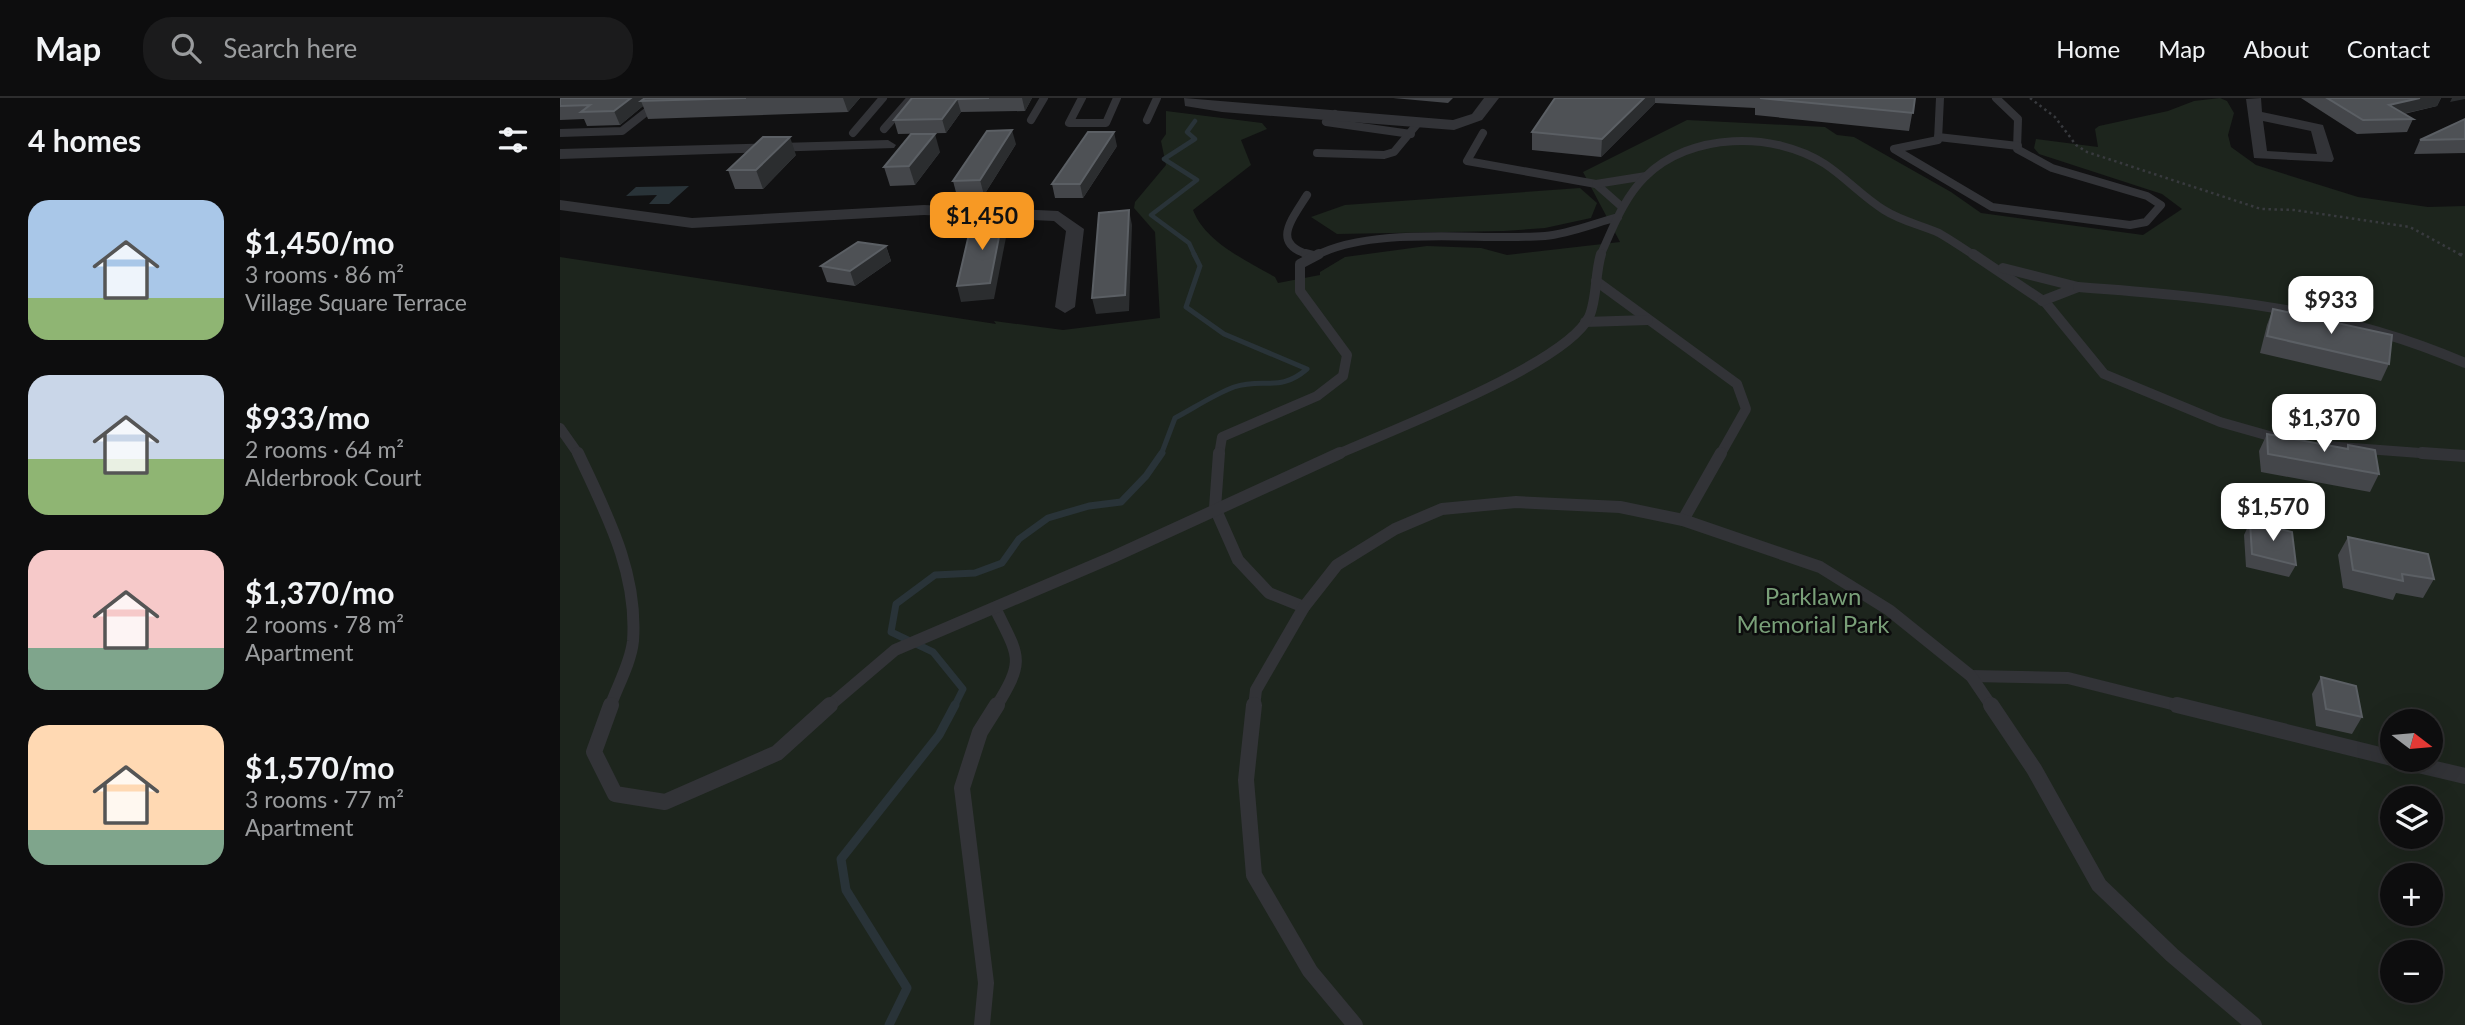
<!DOCTYPE html>
<meta charset="utf-8">
<style>
body{margin:0;font-family:Lato,sans-serif;background:#1b1b1c;color:#f1f3f6;height:100vh;display:flex;flex-direction:column;font-size:26px;white-space:nowrap}
*{box-sizing:border-box;margin:0}
p{font-size:23px;color:#9a9c9e}
.icon{flex:none;width:38px;height:38px;fill:none;stroke:currentColor;stroke-width:2;stroke-linecap:round;stroke-linejoin:round}
.map{position:relative;flex:1;overflow:hidden}
.side{display:flex;flex-direction:column;background:#0d0d0e;width:560px}
.side>*{flex:none}
.needle{width:46px;rotate:106deg}
.buttons{position:absolute;left:1820px;top:611px;display:grid;gap:14px}
.buttons a{display:grid;place-items:center;width:63px;height:63px;border-radius:50%;background:#0d0d0e;box-shadow:0 7px 28px #0002,0 0 0 2px #2d2d2e;font-size:35px}
.price{position:absolute;translate:-50% -60px;padding:0 16px;border-radius:14px;background:#fff;color:#222;font-size:23px;line-height:46px;filter:drop-shadow(0 2px 4px #0008)}
.price::after{content:'';position:absolute;left:50%;top:42px;width:21px;height:16px;margin-left:-10px;background:inherit;clip-path:polygon(0 0,100% 0,50% 100%)}
.price.active{background:#f79924;color:#111}
ul{padding:0;list-style:none}
li{display:flex;align-items:center;gap:21px;height:175px;padding:0 28px}
li span{display:grid;place-items:center;flex:none;width:196px;height:140px;border-radius:21px;color:#555}
li>.icon{margin-inline-start:auto}
span .icon{width:84px;height:84px;fill:#fffc;stroke-width:1}
li b{font-size:30px}
h2{display:flex;justify-content:space-between;align-items:center;height:84px;padding:0 28px;font-size:30px}
header{display:flex;align-items:center;gap:42px;box-sizing:border-box;height:98px;padding:0 35px;background:#0d0d0e;border-bottom:2px solid #2d2d2e}
header strong{font-size:33px}
nav{display:flex;gap:38px;margin-inline-start:auto;font-size:24px}
.search{width:490px;height:63px;background:#1b1b1c;display:flex;align-items:center;gap:18px;box-sizing:border-box;padding:0 24px;border-radius:28px;color:#9a9c9e;font-size:26px}
main{display:flex;flex:1;min-height:0}
.map>svg:first-child{display:block}
.green{fill:#1d251d;fill-rule:evenodd}
.water{fill:#293338}
.lines{fill:none;stroke-linecap:round;stroke-linejoin:round}
.stream-far3{stroke:#293338;stroke-width:4.5}
.stream-far2{stroke:#293338;stroke-width:5}
.stream-far1{stroke:#293338;stroke-width:7}
.stream{stroke:#293338;stroke-width:9}
.path-far1{stroke:#383a3e;stroke-width:2.5;stroke-dasharray:2.5 3.5;stroke-linecap:butt}
.path{stroke:#383a3e;stroke-width:3.5;stroke-dasharray:2.5 4.5;stroke-linecap:butt}
.lane-far3{stroke:#323337;stroke-width:8}
.lane-far2{stroke:#323337;stroke-width:10}
.lane-far1{stroke:#323337;stroke-width:12}
.lane{stroke:#323337;stroke-width:16}
.street{fill:#323337;fill-rule:evenodd}
.wall{fill:#44464a}
.shaded-wall{fill:#2b2d2f}
.building{fill:#4e5155;stroke:#5b5f64;stroke-width:2}
.labels{text-anchor:middle;stroke-width:5;stroke-linejoin:round;paint-order:stroke}
.park-label{font-size:24px;fill:#799f78;stroke:#0c0c0d}
</style>
<header>
<strong>Map</strong>
<div class="search"><svg class="icon" aria-label="search" viewBox="0 0 24 24"><circle cx="10" cy="10" r="6"/><path d="M15 15l6 6"/></svg>Search here</div>
<nav><a>Home</a><a>Map</a><a>About</a><a>Contact</a></nav>
</header>
<main>
<section class="side">
<h2>4 homes<svg class="icon" aria-label="filters" viewBox="0 0 24 24"><path d="M4 7h16M4 17h16"/><circle cx="9" cy="7" r="2"/><circle cx="15" cy="17" r="2"/></svg></h2>
<ul>
<li><span style="background:linear-gradient(#a9c7e8 70%,#8fb573 0)"><svg class="icon" aria-label="home" viewBox="0 0 24 24"><path d="M3 11l9-7 9 7M6 9v11h12V9"/></svg></span><div><b>$1,450/mo</b><p>3 rooms · 86 m²</p><p>Village Square Terrace</p></div></li>
<li><span style="background:linear-gradient(#c9d6e8 60%,#8fb573 0)"><svg class="icon" aria-label="home" viewBox="0 0 24 24"><path d="M3 11l9-7 9 7M6 9v11h12V9"/></svg></span><div><b>$933/mo</b><p>2 rooms · 64 m²</p><p>Alderbrook Court</p></div></li>
<li><span style="background:linear-gradient(#f6c9c9 70%,#7fa58c 0)"><svg class="icon" aria-label="home" viewBox="0 0 24 24"><path d="M3 11l9-7 9 7M6 9v11h12V9"/></svg></span><div><b>$1,370/mo</b><p>2 rooms · 78 m²</p><p>Apartment</p></div></li>
<li><span style="background:linear-gradient(#ffd9b3 75%,#7fa58c 0)"><svg class="icon" aria-label="home" viewBox="0 0 24 24"><path d="M3 11l9-7 9 7M6 9v11h12V9"/></svg></span><div><b>$1,570/mo</b><p>3 rooms · 77 m²</p><p>Apartment</p></div></li>
</ul>
</section>
<div class="map">
<svg width="1905" height="927" viewBox="0 0 1905 927">
<rect width="100%" height="100%" fill="#111112"/>
<!-- green -->
<g class="green">
<path d="M1660 0 1667 3 1674 15 1668 37 1671 49 1696 67 1798 99 1868 109 1905 108V927H0V159L436 226 434 223 503 232 600 220 595 134 574 110 575 104 606 67 601 43 606 36V13L702 25 707 31 681 42 691 67 633 112C645 144 687 163 715 179L718 185 760 177V174L785 159 867 148 921 150 947 157 1060 144 1023 74 1127 22 1265 29 1277 37 1294 39 1391 94 1421 115 1583 137 1622 111 1602 96 1479 56 1474 50 1476 41 1538 49 1535 31 1539 28 1608 13 1634 3ZM1832 623H1871V662H1832ZM1832 700H1871V738H1832ZM1832 777H1871V816H1832ZM1832 854H1871V892H1832Z"/>
<polygon points="1020,90 1037,105 1031,120 985,130 944,133 777,136 751,119 785,107"/>
</g>
<!-- water -->
<polygon class="water" points="129,88 109,106 89,106 97,97 66,98 76,89"/>
<g class="lines">
<!-- stream-far3 -->
<polyline class="stream-far3" points="635,23 627,34 635,41 604,61 637,82 591,117 629,145 635,158"/>
<!-- stream-far2 -->
<path class="stream-far2" d="M601 357 615 320C634 310 653 297 674 289 704 279 719 295 747 271L664 236 626 209 640 168 634 156"/>
<!-- stream-far1 -->
<polyline class="stream-far1" points="394,609 403,591 373,554 331,534 336,506 375,477 415,475 442,465 459,441 488,420 529,408 561,404 586,378 602,355"/>
<!-- stream -->
<polyline class="stream" points="329,927 347,890 286,792 281,761 379,637 395,607"/>
<!-- path-far1 -->
<polyline class="path-far1" points="1470,0 1495,19 1516,47 1527,54 1701,111 1734,112 1850,129 1903,158"/>
<!-- path -->
<polyline class="path" points="1900,156 1905,159"/>
<!-- lane-far3 -->
<g class="lane-far3">
<polyline points="522,0 509,25 546,25 557,0"/>
<polyline points="1380,0 1378,42 1334,51 1432,109 1570,127 1586,124 1601,107 1587,98 1492,70 1457,51 1458,21 1436,0"/>
<polyline points="775,16 766,24 851,36"/>
<polyline points="471,22 484,0"/>
<polyline points="587,22 597,0"/>
<polyline points="324,31 351,0"/>
<polyline points="0,35 62,33 104,0"/>
<polyline points="293,35 323,0"/>
<polyline points="923,35 907,63 1036,86 1062,109"/>
<polyline points="1378,39 1458,48"/>
<polyline points="757,55 824,57 834,54 858,25"/>
<polyline points="1036,86 1086,78"/>
<path d="M747 97C730 124 710 147 753 158"/>
<path d="M755 158C814 127 918 143 985 138 1009 136 1035 125 1058 119"/>
<path d="M1040 158C1053 130 1063 101 1085 79 1130 34 1214 33 1265 66 1286 80 1303 99 1324 112 1341 123 1361 127 1379 135 1391 142 1403 150 1415 158"/>
</g>
<!-- lane-far2 -->
<g class="lane-far2">
<polyline points="746,156 754,158"/>
<polyline points="1413,156 1486,205 1544,276 1660,324 1720,341"/>
<polyline points="1443,170 1518,189 1482,203"/>
<polyline points="1036,183 1177,286 1186,311 1160,357"/>
<path d="M1518 189C1654 199 1778 210 1905 265"/>
<polyline points="1025,224 1088,222"/>
<polyline points="0,330 19,357"/>
<polyline points="1766,348 1887,357"/>
<polyline points="659,357 662,339 757,298 783,278 787,257 740,193 740,166 759,156"/>
<path d="M776 357C829 333 1005 267 1029 219 1037 202 1035 175 1041 156"/>
</g>
<!-- lane-far1 -->
<g class="lane-far1">
<path d="M18 355C46 415 78 474 73 543 71 564 57 589 50 609"/>
<polyline points="659,355 655,410 678,462 709,495 744,509"/>
<polyline points="1862,355 1905,358"/>
<polyline points="1123,422 1161,355"/>
<path d="M435 510C459 559 466 561 436 609"/>
<polyline points="1411,578 1508,580 1624,609"/>
<polyline points="268,609 335,552 553,459 780,355"/>
<polyline points="694,609 696,592 744,509 777,467 835,431 882,411 956,404 1060,409 1123,422 1260,469 1329,512 1411,578 1432,609"/>
</g>
<!-- lane -->
<g class="lane">
<polyline points="51,607 34,654 55,696 105,704 217,655 270,607"/>
<polyline points="694,607 686,682 694,777 750,873 795,927"/>
<polyline points="1431,607 1474,671 1539,787 1612,857 1694,927"/>
<polyline points="1617,607 1832,660"/>
<polyline points="1837,662 1905,678"/>
<polyline points="422,927 426,885 402,690 420,634 437,607"/>
</g>
<!-- street -->
<g class="street">
<polygon points="624,0 893,22 912,16 924,0 939,0 922,22 894,32 662,14 625,8"/>
<path d="M1701 0 1702 14 1763 27 1774 61 1772 64 1694 60 1686 1ZM1703 23 1751 33 1757 56 1707 53Z"/>
<polygon points="328,42 336,47 334,50 0,61 0,51"/>
<polygon points="0,102 132,120 364,107 498,113 524,131 515,209 505,215 495,209 506,133 494,123 364,117 132,130 0,112"/>
</g>
</g>
<!-- wall -->
<g class="wall">
<polygon points="0,0 300,0 288,14 88,21 83,8 60,27 27,28 24,21 0,22"/>
<polygon points="352,0 472,0 465,13 401,14 386,35 338,36 334,22"/>
<polygon points="833,0 893,0 888,5"/>
<polygon points="995,0 1355,0 1349,33 1195,17 1195,10 1095,5 1041,59 972,52 972,34"/>
<polygon points="1741,0 1881,0 1877,8 1844,16 1853,21 1847,34 1797,36"/>
<polygon points="1905,21 1905,55 1854,56 1860,42"/>
<polygon points="456,46 424,97 397,98 393,83"/>
<polygon points="557,48 523,100 495,100 492,86"/>
<polygon points="380,54 355,87 330,88 324,69"/>
<polygon points="236,57 203,91 175,91 168,72"/>
<polygon points="326,148 331,163 295,188 267,184 261,168"/>
<polygon points="1713,211 1829,266 1821,283 1700,255 1707,227"/>
<polygon points="1707,336 1786,351 1788,347 1819,376 1810,394 1701,374 1699,353"/>
<polygon points="1690,424 1736,467 1729,479 1686,469 1684,437"/>
<polygon points="1788,439 1874,481 1863,500 1836,495 1833,502 1783,490 1778,457"/>
<polygon points="1761,579 1802,619 1792,636 1756,628 1752,596"/>
</g>
<!-- shaded-wall -->
<g class="shaded-wall">
<polygon points="71,0 93,0 81,3 83,8 60,27 54,13"/>
<polygon points="283,0 300,0 288,14"/>
<polygon points="462,0 472,0 465,13"/>
<polygon points="1084,0 1095,0 1095,5 1041,59 1042,41"/>
<polygon points="1860,0 1881,0 1877,8 1824,20 1829,7"/>
<polygon points="1892,0 1905,0 1905,1 1890,4"/>
<polygon points="397,1 401,14 386,35 382,21"/>
<polygon points="452,32 456,46 424,97 420,82"/>
<polygon points="554,34 557,48 523,100 520,86"/>
<polygon points="375,36 380,54 355,87 349,68"/>
<polygon points="230,39 236,57 203,91 196,72"/>
<polygon points="445,108 449,124 434,201 401,204 397,188"/>
<polygon points="569,112 572,127 569,213 536,216 532,200"/>
<polygon points="326,148 331,163 295,188 290,173"/>
</g>
<!-- building -->
<g class="building">
<polygon points="0,0 71,0 54,13 21,14 30,7 0,8"/>
<polygon points="85,0 186,0 81,3"/>
<polygon points="352,0 429,0 397,1 382,21 334,22"/>
<polygon points="995,0 1084,0 1042,41 972,34"/>
<polygon points="1200,0 1355,0 1353,15"/>
<polygon points="1767,0 1860,0 1829,7 1853,21 1803,22"/>
<polygon points="1905,21 1905,41 1860,42"/>
<polygon points="452,32 420,82 393,83 427,33"/>
<polygon points="528,34 554,34 520,86 492,86"/>
<polygon points="351,36 375,36 349,68 324,69"/>
<polygon points="203,39 230,39 196,72 168,72"/>
<polygon points="438,108 445,108 430,185 397,188 410,132 417,137"/>
<polygon points="569,112 565,197 532,200 539,115"/>
<polygon points="298,144 326,148 290,173 261,168"/>
<polygon points="1713,211 1832,237 1829,266 1707,238"/>
<polygon points="1707,336 1788,351 1788,347 1815,352 1819,376 1708,356"/>
<polygon points="1690,424 1732,434 1736,467 1692,456"/>
<polygon points="1788,439 1868,456 1874,481 1842,476 1843,483 1793,472"/>
<polygon points="1761,579 1796,588 1802,619 1766,611"/>
</g>
<g class="labels">
<!-- park labels -->
<g class="park-label">
<text x="1253" y="507">Parklawn<tspan x="1253" dy="28">Memorial Park</tspan></text>
</g>
</g>
</svg>
<div class="buttons">
<a><svg class="needle" viewBox="-14 -14 28 28"><path d="M0-13l5 13h-10z" fill="#e53935"/><path d="M0 13l5-13h-10z" fill="#9a9c9e"/></svg></a>
<a><svg class="icon" aria-label="layers" viewBox="0 0 24 24"><path d="M12 4l9 5-9 5-9-5zM3 14l9 5 9-5"/></svg></a>
<a>+</a>
<a>−</a>
</div>
<b class="price active" style="left:422px;top:154px">$1,450</b>
<b class="price" style="left:1771px;top:238px">$933</b>
<b class="price" style="left:1764px;top:356px">$1,370</b>
<b class="price" style="left:1713px;top:445px">$1,570</b>
</div>
</main>
